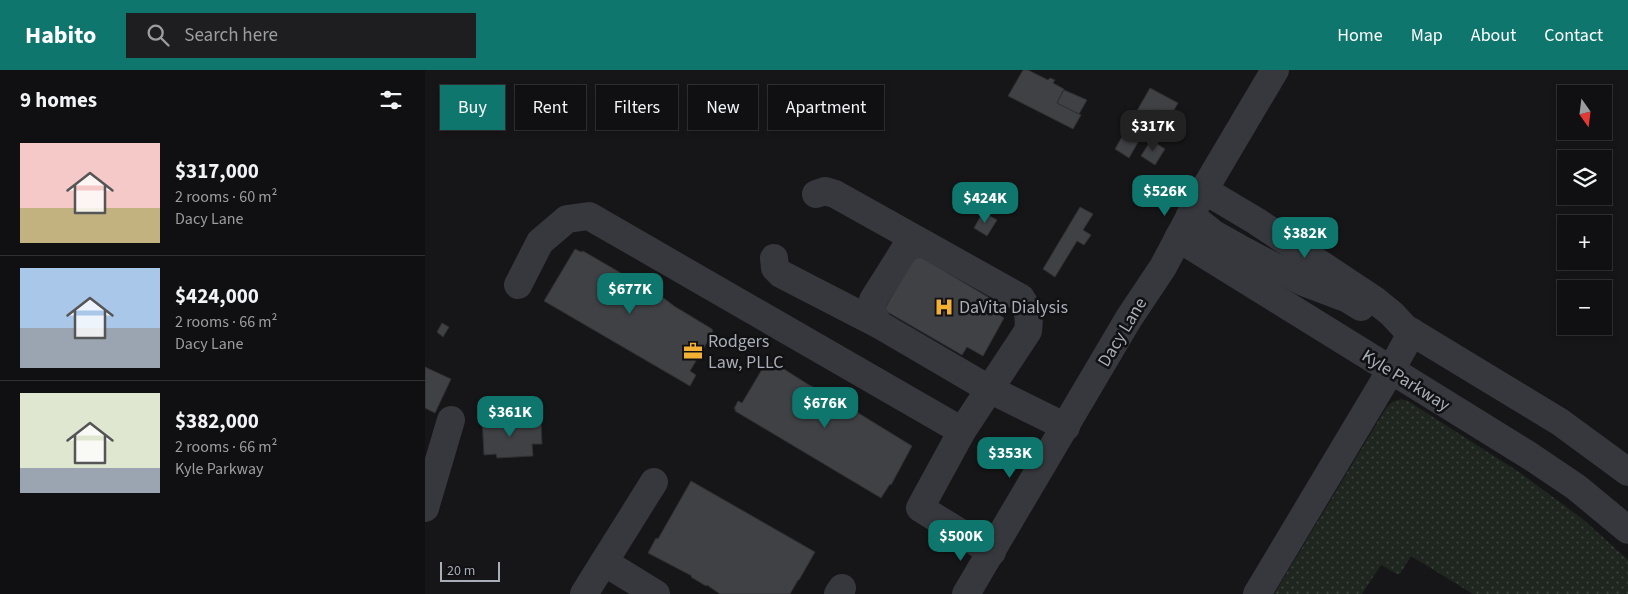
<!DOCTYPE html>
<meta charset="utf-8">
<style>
body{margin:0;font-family:"Source Sans 3",sans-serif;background:#1e1e20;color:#f1f3f6;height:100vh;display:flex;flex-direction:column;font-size:19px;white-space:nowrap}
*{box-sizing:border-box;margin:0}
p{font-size:16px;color:#9c9d9f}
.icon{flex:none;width:28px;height:28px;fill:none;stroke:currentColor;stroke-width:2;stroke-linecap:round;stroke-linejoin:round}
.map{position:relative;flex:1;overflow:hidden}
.side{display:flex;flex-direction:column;background:#101012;width:425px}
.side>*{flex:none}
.banner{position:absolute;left:15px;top:15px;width:475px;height:45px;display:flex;gap:10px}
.needle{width:32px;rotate:166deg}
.tools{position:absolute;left:1132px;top:15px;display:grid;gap:10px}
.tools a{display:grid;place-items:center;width:55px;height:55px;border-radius:0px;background:#101012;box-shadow:0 2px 8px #0003,0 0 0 1px #303032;font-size:25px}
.scale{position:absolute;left:15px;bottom:12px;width:60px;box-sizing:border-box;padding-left:5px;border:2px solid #a8adb8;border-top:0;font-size:14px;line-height:18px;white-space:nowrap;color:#a8adb8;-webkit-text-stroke:4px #111113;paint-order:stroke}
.price{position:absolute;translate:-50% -42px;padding:0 11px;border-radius:10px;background:#0f766e;color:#fff;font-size:16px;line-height:32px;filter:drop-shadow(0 1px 2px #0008)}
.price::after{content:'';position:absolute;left:50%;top:30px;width:15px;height:11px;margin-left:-8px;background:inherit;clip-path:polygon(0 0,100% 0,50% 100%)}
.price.on{background:#222;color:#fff}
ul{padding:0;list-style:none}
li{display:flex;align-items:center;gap:15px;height:125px;padding:0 20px}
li+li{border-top:1px solid #303032}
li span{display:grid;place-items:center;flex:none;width:140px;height:100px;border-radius:0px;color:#555}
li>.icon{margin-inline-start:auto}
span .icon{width:60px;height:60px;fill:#fffc;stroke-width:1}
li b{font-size:21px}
h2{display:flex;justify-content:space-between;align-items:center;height:60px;padding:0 20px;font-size:21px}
.tag{padding:0 18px;border-radius:0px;background:#101012;box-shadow:0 2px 8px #0003,0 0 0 1px #303032;font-size:18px;line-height:45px}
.tag.on{background:#0f766e;color:#fff}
header{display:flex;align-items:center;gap:30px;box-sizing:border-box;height:70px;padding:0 25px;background:#0f766e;color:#fff}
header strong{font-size:24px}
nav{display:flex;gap:28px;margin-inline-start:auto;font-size:18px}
.search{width:350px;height:45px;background:#1e1e20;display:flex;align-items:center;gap:12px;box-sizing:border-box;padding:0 18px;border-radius:0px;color:#9c9d9f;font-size:19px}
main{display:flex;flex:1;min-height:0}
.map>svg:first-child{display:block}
.grass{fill:url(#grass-dots)}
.building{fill:#404145;stroke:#303034}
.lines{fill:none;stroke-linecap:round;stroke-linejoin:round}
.minor{stroke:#37383d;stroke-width:28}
.labels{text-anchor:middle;stroke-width:5;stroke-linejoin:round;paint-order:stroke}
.poi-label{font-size:18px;fill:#a8adb8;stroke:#111113;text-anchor:start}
.street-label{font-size:18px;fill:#a8adb8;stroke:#111113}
</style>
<header>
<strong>Habito</strong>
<div class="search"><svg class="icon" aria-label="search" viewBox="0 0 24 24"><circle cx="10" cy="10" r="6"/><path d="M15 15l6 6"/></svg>Search here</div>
<nav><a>Home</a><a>Map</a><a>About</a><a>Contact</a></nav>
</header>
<main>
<section class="side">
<h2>9 homes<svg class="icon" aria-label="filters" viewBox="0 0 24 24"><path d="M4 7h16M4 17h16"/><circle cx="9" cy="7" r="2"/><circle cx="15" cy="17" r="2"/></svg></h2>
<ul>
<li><span style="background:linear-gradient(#f6c9c9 65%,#c2b280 0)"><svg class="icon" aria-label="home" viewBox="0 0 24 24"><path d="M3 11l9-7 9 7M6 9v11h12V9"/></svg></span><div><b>$317,000</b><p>2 rooms · 60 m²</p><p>Dacy Lane</p></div></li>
<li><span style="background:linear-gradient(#a9c7e8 60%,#9aa5b1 0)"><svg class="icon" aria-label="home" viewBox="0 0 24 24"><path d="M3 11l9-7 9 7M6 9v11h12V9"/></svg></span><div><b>$424,000</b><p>2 rooms · 66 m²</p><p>Dacy Lane</p></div></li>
<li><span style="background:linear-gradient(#dfe7d0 75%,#9aa5b1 0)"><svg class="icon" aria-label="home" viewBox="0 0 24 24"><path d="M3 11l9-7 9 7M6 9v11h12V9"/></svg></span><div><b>$382,000</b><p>2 rooms · 66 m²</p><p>Kyle Parkway</p></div></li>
</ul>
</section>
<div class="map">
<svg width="1203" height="524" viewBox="0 0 1203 524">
<defs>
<pattern id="grass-dots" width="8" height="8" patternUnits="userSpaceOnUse" patternTransform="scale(1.25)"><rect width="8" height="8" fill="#1e261f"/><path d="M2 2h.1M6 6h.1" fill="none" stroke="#3c433d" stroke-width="1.8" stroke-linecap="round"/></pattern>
</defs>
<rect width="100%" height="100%" fill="#161618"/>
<!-- grass -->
<polygon class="grass" points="976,329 983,331 1094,402 1159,450 1203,490 1203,524 1048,524 986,486 975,504 972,504 956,495 937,524 849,524 961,338 967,332"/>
<!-- building -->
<g class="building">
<polygon points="598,0 603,0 623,10 625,8 630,10 628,13 639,19 632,33 656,45 648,59 583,26"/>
<polygon points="725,18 753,33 745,47 732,40 731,42 738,46 732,54 725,51 704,88 690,79"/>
<polygon points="639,20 662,30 654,44 632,33"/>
<polygon points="726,70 740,79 730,95 716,86"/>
<polygon points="655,137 668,144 658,160 666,165 659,175 652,171 630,207 618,199"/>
<polygon points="558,142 572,150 562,166 549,158"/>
<polygon points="150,179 156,182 158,181 213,213 214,215 236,226 249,236 287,259 288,262 265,301 271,305 265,316 119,231"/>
<polygon points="491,184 568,230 564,238 579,248 558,286 542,277 537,285 459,240"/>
<polygon points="17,253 24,257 18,267 12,262"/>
<polygon points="342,291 349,295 351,294 384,315 405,325 414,334 417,333 487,376 466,415 465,414 456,428 310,341 311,339 309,339 313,331 317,333"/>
<polygon points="0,297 26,309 10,343 0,338"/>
<polygon points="82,345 83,355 116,353 117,374 107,374 108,386 72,388 71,384 59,385 57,347"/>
<polygon points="266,411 390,482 374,510 373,510 365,524 295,524 282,515 281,516 266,507 267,506 223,483 231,468 233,469"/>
</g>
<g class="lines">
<!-- minor -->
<g class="minor">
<polyline points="779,120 831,151 951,231 967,244 980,258 1135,352 1203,402"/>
<path d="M391 124 400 121 410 124 596 228C603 239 605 247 603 261L537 361"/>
<polyline points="765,145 789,164 814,178 878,212 923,229 936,237"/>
<polyline points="753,168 1105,386 1151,417 1203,460"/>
<polyline points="349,188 350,198 356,204 453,254 564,319 641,357"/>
<polyline points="93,215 115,172 142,149 164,146 537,361 495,438 567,482"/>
<polyline points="453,254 446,237 448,230 480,179 490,174 501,175"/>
<polyline points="0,438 26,350"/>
<polyline points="179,492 229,412"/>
<polyline points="159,524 179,492 231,524"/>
<polyline points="413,524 417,518"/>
<polyline points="541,524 704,248 738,197 779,120 850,0"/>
<polyline points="832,524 966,300 987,262"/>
</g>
</g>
<!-- icons -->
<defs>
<g id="hospital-bare" transform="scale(1.5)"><path d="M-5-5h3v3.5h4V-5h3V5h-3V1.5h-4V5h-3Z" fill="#f2b134" stroke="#111113" stroke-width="2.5" paint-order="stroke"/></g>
<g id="office-bare" transform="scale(1.5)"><path d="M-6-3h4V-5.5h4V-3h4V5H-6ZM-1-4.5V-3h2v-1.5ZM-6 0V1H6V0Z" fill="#f2b134" stroke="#111113" stroke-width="2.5" paint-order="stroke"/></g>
</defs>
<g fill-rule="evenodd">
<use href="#hospital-bare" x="519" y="237"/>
<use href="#office-bare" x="268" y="281"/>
</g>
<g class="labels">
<!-- poi labels -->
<g class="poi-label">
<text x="534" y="243">DaVita Dialysis</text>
<text x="283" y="277">Rodgers<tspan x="283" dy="21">Law, PLLC</tspan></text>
</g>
<!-- street labels -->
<g class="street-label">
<text transform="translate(697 262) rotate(-59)" y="6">Dacy Lane</text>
<text transform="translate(981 310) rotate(32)" y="6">Kyle Parkway</text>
</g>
</g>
</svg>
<div class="tools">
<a><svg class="needle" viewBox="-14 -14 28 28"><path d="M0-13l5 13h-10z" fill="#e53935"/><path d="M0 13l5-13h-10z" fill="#9c9d9f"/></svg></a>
<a><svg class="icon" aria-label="layers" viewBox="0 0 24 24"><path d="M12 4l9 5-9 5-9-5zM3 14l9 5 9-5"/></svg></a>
<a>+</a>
<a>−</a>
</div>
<div class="scale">20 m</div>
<b class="price on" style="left:728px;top:82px">$317K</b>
<b class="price" style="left:740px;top:147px">$526K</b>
<b class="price" style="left:560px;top:154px">$424K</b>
<b class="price" style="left:880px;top:189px">$382K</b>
<b class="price" style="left:205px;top:245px">$677K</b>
<b class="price" style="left:400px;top:359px">$676K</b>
<b class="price" style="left:85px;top:368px">$361K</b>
<b class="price" style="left:585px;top:409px">$353K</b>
<b class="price" style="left:536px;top:492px">$500K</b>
<div class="banner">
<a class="tag on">Buy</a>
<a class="tag">Rent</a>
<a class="tag">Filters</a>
<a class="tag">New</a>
<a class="tag">Apartment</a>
</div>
</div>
</main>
